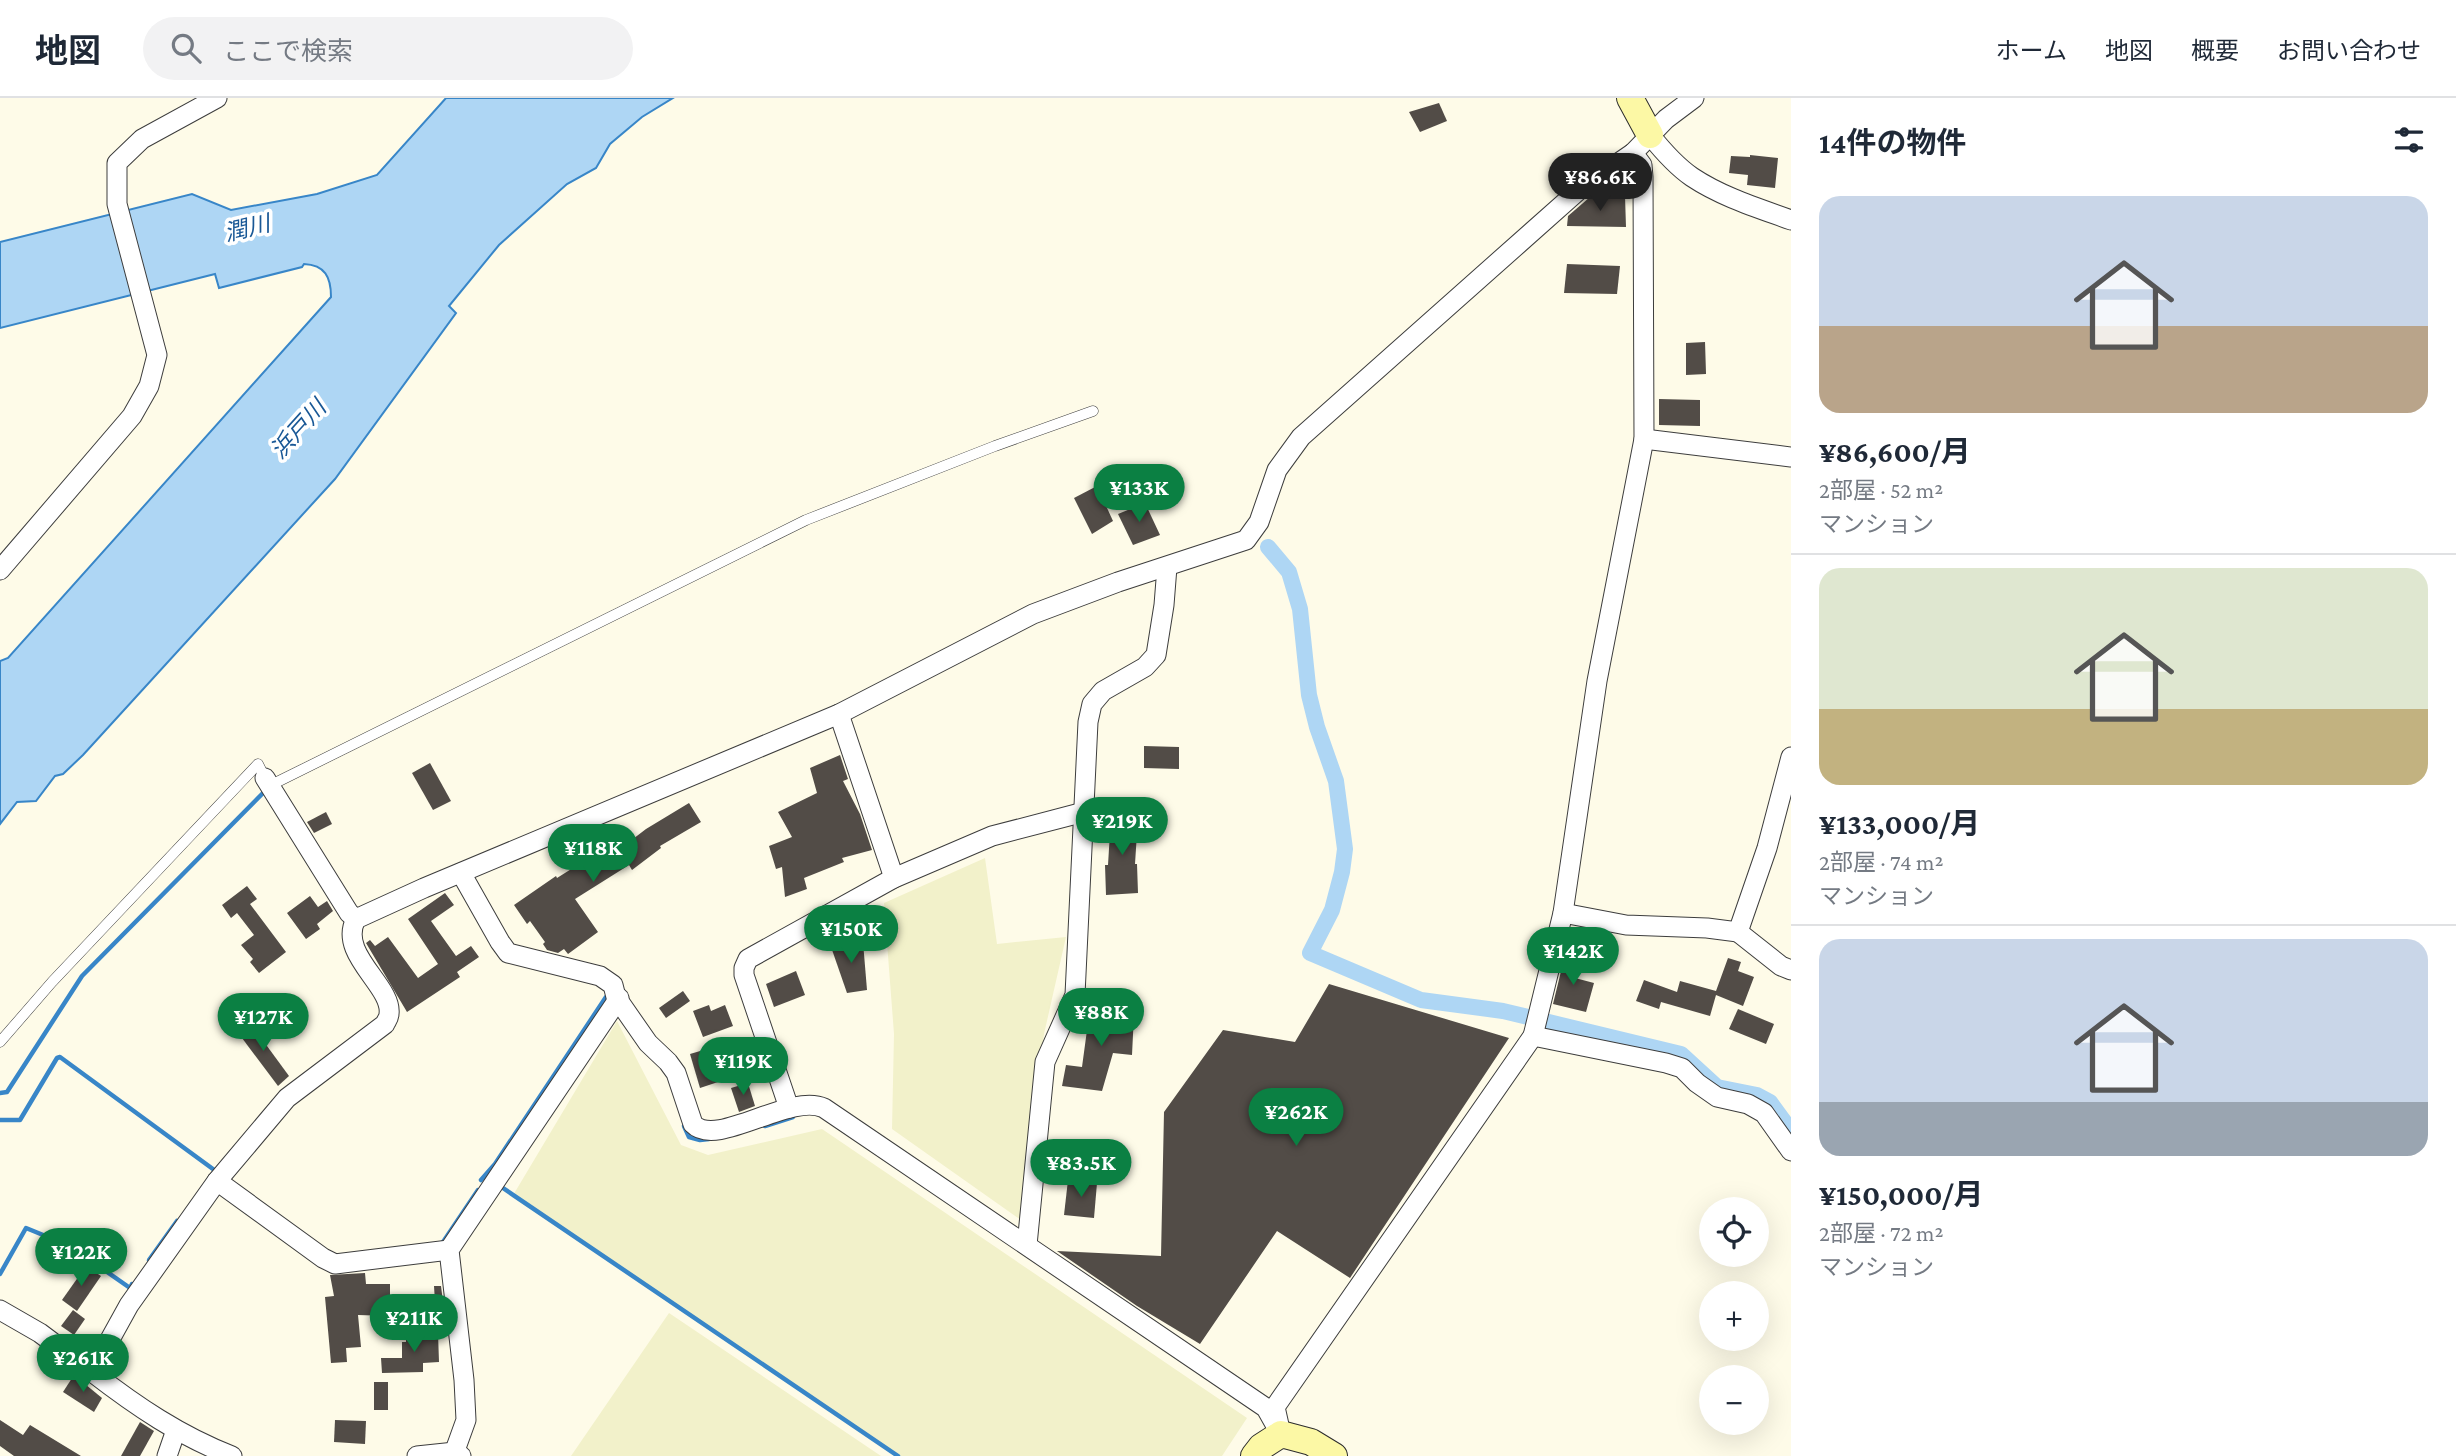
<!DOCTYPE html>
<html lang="ja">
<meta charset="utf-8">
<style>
body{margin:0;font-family:"Crimson Pro","Noto Sans JP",serif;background:#f2f2f3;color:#1f2937;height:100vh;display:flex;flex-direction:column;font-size:26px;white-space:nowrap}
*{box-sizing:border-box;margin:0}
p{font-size:23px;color:#747a83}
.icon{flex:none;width:38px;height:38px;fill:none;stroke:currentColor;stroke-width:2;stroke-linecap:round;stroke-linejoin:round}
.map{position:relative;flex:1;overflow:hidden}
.panel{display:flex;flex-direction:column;background:#fff;width:665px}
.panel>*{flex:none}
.buttons{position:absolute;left:1699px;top:1099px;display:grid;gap:14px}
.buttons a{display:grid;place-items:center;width:70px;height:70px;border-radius:50%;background:#fff;box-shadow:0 7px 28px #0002;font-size:35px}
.price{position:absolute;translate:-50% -60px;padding:0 16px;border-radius:24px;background:#0b8043;color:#fff;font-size:23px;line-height:46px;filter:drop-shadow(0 2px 4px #0008)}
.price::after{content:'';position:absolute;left:50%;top:42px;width:21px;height:16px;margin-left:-10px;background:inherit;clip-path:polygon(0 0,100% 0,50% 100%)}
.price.active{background:#222;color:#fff}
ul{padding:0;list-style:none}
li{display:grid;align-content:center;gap:14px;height:371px;padding:0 28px}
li+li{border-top:2px solid #e0e1e3}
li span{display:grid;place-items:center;height:217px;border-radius:21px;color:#555}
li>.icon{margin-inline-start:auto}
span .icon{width:126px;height:126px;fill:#fffc;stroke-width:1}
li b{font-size:30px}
h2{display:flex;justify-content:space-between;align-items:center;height:84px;padding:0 28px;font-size:30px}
header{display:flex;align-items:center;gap:42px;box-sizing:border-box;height:98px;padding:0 35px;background:#fff;border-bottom:2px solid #e0e1e3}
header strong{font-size:33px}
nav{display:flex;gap:38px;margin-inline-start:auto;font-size:24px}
.search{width:490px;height:63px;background:#f2f2f3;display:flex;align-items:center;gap:18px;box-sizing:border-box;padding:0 24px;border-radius:38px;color:#747a83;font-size:26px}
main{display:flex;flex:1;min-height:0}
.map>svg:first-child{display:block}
.farmland{fill:#f2f1ca}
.water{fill:#aed6f4;stroke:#3886c8;stroke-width:2}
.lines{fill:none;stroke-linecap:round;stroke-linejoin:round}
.stream{stroke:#3886c8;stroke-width:4.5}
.canal{stroke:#aed6f4;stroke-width:16}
.building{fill:#524c47}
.lane-casing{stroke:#3d3d3d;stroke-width:11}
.street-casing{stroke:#3d3d3d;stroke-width:21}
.secondary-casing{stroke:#2c2c2c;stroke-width:28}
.lane{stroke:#fff;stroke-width:10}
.street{stroke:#fff;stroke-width:19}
.secondary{stroke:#fcf8a5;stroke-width:26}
.labels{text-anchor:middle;stroke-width:7;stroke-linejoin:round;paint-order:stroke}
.water-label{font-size:23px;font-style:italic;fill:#195896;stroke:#fff}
</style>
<header>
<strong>地図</strong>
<div class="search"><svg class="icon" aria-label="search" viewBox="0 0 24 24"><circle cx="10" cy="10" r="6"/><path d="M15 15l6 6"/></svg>ここで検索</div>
<nav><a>ホーム</a><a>地図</a><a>概要</a><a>お問い合わせ</a></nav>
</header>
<main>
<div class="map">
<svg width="1791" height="1358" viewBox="0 0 1791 1358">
<rect width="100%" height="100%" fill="#fefbe8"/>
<!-- farmland -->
<g class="farmland">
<polygon points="985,760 997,846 1066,839 1044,936 1021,1122 892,1031 894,936 884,805"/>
<polygon points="617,923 681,1047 708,1057 822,1031 1247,1320 1222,1358 901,1358 512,1099"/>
<polygon points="669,1215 881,1358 571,1358"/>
</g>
<!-- water -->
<path class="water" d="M446 0H673L642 19 610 46 596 70 567 86 499 147 449 208 456 215 335 381 83 657 63 676 55 678 36 703 17 704 0 726V563L8 560 331 199C331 179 325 167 304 166L302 169 219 190 215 176 0 230V144L192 96 231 112 317 96 377 77Z"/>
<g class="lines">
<!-- stream -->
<g class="stream">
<polyline points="0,995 7,994 82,878 266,692"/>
<polyline points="0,1022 20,1022 57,960 60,959 217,1074"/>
<polyline points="684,1028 689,1039 700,1042 709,1041"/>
<polyline points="765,1028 793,1019"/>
<polyline points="481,1082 495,1066 606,899"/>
<polyline points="500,1088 898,1358"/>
<polyline points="441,1147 478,1092"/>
<polyline points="149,1162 177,1123"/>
<polyline points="0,1176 26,1130 70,1148 130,1190 132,1186"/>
</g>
<!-- canal -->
<polyline class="canal" points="1268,449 1289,474 1300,511 1309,597 1317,629 1336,683 1345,751 1342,774 1332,812 1310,855 1421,902 1503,913 1681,956 1717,989 1757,997 1770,1004 1791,1033"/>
</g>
<!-- building -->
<g class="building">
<polygon points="1439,5 1447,23 1420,34 1409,14"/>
<polygon points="1750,57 1778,60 1775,90 1747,87 1748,77 1729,75 1731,58 1750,59"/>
<polygon points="1625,98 1626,129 1567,128 1568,118 1590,99"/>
<polygon points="1567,166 1620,168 1617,196 1564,195"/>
<polygon points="1705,244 1706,276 1686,277 1686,245"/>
<polygon points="1659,301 1700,302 1700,328 1659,327"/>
<polygon points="1097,388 1113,423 1092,436 1074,400"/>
<polygon points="1145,405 1160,437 1133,447 1118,416"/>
<polygon points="1144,648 1179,649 1179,671 1144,670"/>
<polygon points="840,657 848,681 843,683 860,716 872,752 842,760 844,764 804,780 807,791 785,799 782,769 776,771 769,748 792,739 778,714 817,695 810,670"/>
<polygon points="430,665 451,703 433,712 412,675"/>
<polygon points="689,705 701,724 660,748 661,750 632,772 629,767 575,801 598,834 568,856 564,851 558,855 547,852 543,846 545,844 530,823 527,826 514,807 556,778 557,780 611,746 616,754 646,731"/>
<polygon points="326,714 332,726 314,735 307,724"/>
<polygon points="1111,718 1138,719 1135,766 1137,766 1138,795 1106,797 1105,767 1108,767"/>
<polygon points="247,788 257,801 250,806 286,854 259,875 250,864 253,861 241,847 254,837 237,815 231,820 222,807"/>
<polygon points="445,795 454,807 431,823 456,858 471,848 479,859 457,874 460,879 407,914 366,845 370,842 375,848 388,839 418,880 438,866 408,821"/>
<polygon points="310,798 318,809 327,803 333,813 317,826 320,831 306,841 287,815"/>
<polygon points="863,844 867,892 847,895 830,846"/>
<polygon points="1565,857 1580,860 1575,880 1594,885 1586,914 1553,906"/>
<polygon points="1728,860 1741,864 1738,873 1754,879 1743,908 1716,897 1710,918 1661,904 1659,911 1636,903 1644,882 1677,894 1680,883 1716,893"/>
<polygon points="796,873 805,897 774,909 766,886"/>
<polygon points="1329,886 1509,940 1350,1180 1277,1133 1200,1246 1137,1208 1057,1153 1161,1158 1164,1014 1223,932 1295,944"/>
<polygon points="683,893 690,903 666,920 659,910"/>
<polygon points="709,907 711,913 725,907 733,928 703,939 693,913"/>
<polygon points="1090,910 1134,916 1132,957 1113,955 1102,993 1062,988 1066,967 1082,969"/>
<polygon points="1738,911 1774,926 1766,946 1729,931"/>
<polygon points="248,922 289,978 278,988 236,932"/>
<polygon points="707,951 718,984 700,990 690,956"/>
<polygon points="748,985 755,1008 739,1014 731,990"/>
<polygon points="1068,1082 1097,1085 1094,1120 1064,1117"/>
<polygon points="86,1168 101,1178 77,1213 62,1202"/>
<polygon points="365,1175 366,1186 390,1186 390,1218 358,1217 361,1249 346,1250 347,1264 331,1265 325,1199 334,1198 330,1177"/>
<polygon points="434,1188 441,1188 445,1221 436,1222"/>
<polygon points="73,1212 85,1221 74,1237 61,1228"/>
<polygon points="406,1235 438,1235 439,1264 423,1265 423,1274 382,1275 381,1260 402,1260 402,1244 406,1244"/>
<polygon points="74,1277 102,1300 94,1314 63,1294"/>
<rect x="374" y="1284" width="14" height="28"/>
<polygon points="0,1322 23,1337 30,1327 81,1358 14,1358 0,1348"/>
<polygon points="335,1322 366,1323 365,1346 334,1344"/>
<polygon points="140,1324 154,1333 140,1358 121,1358"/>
</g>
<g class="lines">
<!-- lane casing -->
<g class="lane-casing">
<g id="lane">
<polyline points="269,688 806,422 995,348 1093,313"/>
<polyline points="0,944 52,884 258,666 265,680"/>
</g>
</g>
<!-- street casing -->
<g class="street-casing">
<g id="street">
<path d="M1650 37C1662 52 1676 68 1692 79 1722 99 1758 110 1791 122"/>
<polyline points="1644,341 1791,359"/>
<polyline points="0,472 132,318 149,288 157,257 117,106 117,65 142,41 217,0"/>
<polyline points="839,616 894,780"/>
<polyline points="1791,659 1767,750 1738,834 1781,868 1791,872"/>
<polyline points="265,680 349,815 356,821"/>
<path d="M461 775 500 844 508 855 600 878 613 887 616 899 648 945 668 964 676 975 693 1026C717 1051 790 994 824 1010L1266 1310 1275 1326"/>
<polyline points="1563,815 1626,827 1707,830 1738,834"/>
<polyline points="1533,938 1666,965 1682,970 1697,985 1717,999 1748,1006 1764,1015 1791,1053"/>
<polyline points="789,1010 744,877 744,870 748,861 894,780 992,738 1084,714"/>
<polyline points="217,1083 323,1160 335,1166 449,1152"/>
<polyline points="1027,1147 1045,964 1075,897 1088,624 1092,606 1103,593 1145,569 1156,557 1164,507 1167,469"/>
<polyline points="0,1212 40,1235 92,1274"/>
<polyline points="1281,1336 1275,1309 1533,938 1563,815 1597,583 1644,341 1643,79 1642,67 1633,55"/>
<polyline points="167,1358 176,1332"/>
<path d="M232 1358C180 1338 136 1308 92 1274L129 1207 217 1083 287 1000 385 926C386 923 389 920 389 916 393 888 337 856 356 821L424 790 839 616 1033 516 1118 484 1246 442 1259 424 1277 372 1301 339 1579 92 1633 55 1666 21 1694 0"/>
<polyline points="417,1358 455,1354 461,1358"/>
<polyline points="453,1358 466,1322 464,1282 449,1152 619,900"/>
</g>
</g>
<!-- secondary casing -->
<g class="secondary-casing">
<g id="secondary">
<polyline points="1630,0 1650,37"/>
<polyline points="1254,1358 1261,1349 1281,1336 1311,1344 1334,1358"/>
</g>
</g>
<!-- lane -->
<use href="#lane" class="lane"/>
<!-- street -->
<use href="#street" class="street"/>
<!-- secondary -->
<use href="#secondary" class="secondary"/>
</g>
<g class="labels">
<!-- water labels -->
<g class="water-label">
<text transform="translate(247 130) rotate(-14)" y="8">潤川</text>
<text transform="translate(298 331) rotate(-48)" y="8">浜戸川</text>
</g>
</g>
</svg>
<div class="buttons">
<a><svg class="icon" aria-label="locate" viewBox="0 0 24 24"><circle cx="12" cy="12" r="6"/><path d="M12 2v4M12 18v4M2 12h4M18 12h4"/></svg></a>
<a>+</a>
<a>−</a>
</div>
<b class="price active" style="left:1600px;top:115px">¥86.6K</b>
<b class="price" style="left:1139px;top:426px">¥133K</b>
<b class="price" style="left:1122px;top:759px">¥219K</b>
<b class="price" style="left:593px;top:786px">¥118K</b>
<b class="price" style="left:851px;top:867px">¥150K</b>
<b class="price" style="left:1573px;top:889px">¥142K</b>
<b class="price" style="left:1101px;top:950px">¥88K</b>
<b class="price" style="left:263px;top:955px">¥127K</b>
<b class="price" style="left:743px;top:999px">¥119K</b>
<b class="price" style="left:1296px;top:1050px">¥262K</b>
<b class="price" style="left:1081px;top:1101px">¥83.5K</b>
<b class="price" style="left:81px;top:1190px">¥122K</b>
<b class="price" style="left:414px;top:1256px">¥211K</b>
<b class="price" style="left:83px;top:1296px">¥261K</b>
</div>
<section class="panel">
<h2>14件の物件<svg class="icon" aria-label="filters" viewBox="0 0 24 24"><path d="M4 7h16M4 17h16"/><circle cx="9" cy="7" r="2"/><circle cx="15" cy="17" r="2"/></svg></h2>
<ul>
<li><span style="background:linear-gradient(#c9d6e8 60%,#b9a48a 0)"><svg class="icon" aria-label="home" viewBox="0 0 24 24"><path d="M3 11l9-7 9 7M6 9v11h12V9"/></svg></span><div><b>¥86,600/月</b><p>2部屋 · 52 m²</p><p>マンション</p></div></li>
<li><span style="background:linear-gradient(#dfe7d0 65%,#c2b280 0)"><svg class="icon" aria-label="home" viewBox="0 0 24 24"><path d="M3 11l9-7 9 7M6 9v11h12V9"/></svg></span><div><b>¥133,000/月</b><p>2部屋 · 74 m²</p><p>マンション</p></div></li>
<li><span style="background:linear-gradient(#c9d6e8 75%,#9aa5b1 0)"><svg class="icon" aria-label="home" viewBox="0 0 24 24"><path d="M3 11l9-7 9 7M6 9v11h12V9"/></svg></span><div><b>¥150,000/月</b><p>2部屋 · 72 m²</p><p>マンション</p></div></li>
</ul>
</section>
</main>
